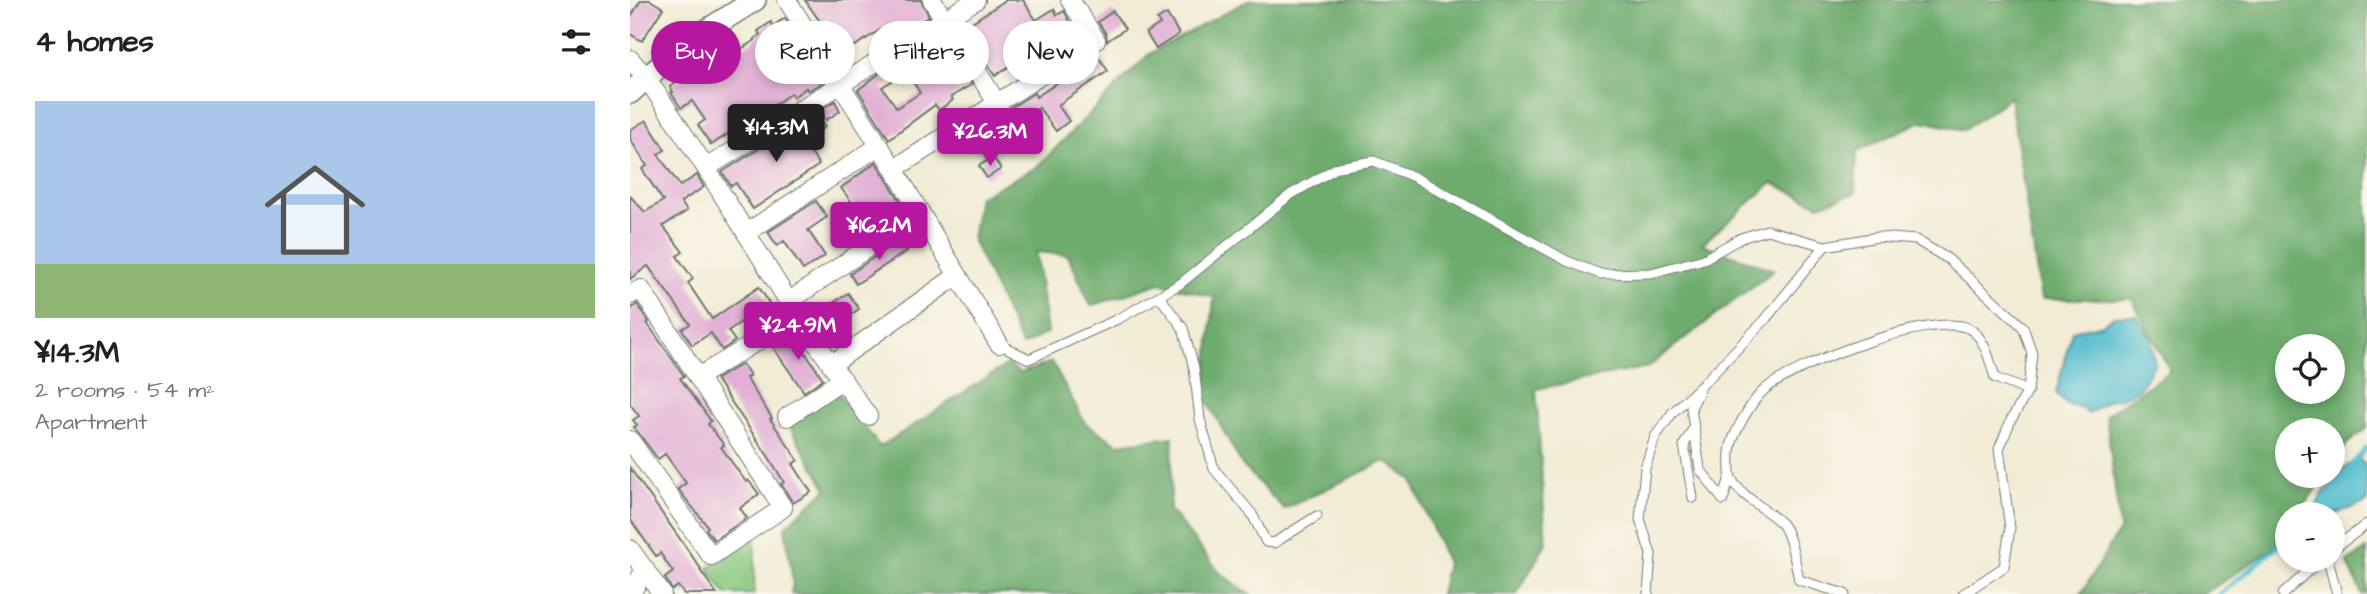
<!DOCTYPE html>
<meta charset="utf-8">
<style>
body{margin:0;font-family:"Architects Daughter",sans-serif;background:#f6f6f6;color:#222;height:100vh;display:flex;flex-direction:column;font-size:26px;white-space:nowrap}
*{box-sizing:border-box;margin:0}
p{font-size:23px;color:#767676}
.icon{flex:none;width:38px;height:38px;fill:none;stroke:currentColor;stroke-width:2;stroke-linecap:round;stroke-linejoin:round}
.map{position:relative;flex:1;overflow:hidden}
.panel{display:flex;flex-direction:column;background:#fff;width:630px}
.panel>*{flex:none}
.banner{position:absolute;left:21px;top:21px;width:665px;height:63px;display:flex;gap:14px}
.fabs{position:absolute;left:1645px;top:334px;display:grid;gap:14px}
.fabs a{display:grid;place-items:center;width:70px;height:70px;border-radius:50%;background:#fff;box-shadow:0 4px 10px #0003;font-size:35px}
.price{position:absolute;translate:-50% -60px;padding:0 16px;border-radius:7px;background:#b5179e;color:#fff;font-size:23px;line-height:46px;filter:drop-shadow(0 2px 4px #0008)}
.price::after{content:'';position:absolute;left:50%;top:42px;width:21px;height:16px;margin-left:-10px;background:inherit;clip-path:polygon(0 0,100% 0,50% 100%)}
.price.selected{background:#222;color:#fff}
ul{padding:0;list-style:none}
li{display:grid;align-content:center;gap:14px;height:371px;padding:0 35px}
li span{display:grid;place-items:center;height:217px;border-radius:0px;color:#555}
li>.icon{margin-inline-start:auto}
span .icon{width:126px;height:126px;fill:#fffc;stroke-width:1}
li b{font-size:30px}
h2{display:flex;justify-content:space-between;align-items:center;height:84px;padding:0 35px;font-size:30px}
.pill{padding:0 24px;border-radius:32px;background:#fff;box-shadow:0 4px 10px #0003;font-size:24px;line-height:63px}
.pill.selected{background:#b5179e;color:#fff}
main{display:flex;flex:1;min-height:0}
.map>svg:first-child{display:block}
.green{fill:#89c87f;stroke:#54825a;stroke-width:2}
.forest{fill:#6eac6e;stroke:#467451;stroke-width:2;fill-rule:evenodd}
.water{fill:#54becf;stroke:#3a7e82;stroke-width:2}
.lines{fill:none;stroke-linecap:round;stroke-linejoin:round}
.stream{stroke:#54becf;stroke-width:4.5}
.building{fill:#e2b0d6;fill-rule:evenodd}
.service-casing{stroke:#697a6d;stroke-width:11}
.minor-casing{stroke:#697a6d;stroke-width:20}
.tertiary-casing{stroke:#697a6d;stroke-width:24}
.service{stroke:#fff;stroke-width:9}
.minor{stroke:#fff;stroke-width:18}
.tertiary{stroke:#fff;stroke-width:21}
</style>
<main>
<section class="panel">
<h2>4 homes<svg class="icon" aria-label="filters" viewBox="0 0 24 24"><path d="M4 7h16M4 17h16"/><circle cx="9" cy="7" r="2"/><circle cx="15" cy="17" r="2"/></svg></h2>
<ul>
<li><span style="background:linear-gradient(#a9c7e8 75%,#8fb573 0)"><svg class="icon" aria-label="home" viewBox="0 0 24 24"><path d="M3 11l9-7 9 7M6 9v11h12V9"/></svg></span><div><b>¥14.3M</b><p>2 rooms · 54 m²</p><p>Apartment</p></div></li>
</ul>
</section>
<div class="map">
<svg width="1737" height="594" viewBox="0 0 1737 594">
<rect width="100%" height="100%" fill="#fbf7ec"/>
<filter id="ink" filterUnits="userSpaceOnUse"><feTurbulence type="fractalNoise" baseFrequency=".0143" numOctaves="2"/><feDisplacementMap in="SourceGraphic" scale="14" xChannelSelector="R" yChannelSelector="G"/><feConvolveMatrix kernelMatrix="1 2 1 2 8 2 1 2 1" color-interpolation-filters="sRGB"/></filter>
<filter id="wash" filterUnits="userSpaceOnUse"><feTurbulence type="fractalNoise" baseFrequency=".00686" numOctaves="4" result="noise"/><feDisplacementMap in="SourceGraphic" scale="28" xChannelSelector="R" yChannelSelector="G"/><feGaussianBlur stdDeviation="1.57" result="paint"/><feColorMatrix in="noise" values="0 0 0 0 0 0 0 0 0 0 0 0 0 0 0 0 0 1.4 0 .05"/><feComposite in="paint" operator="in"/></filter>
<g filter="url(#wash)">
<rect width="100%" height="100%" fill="#f2ecd6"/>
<!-- green -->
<polygon class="green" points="125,537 124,594 96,594 78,568"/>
<!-- forest -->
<g class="forest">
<path d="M619 0H1737V428L1718 443 1703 464V430H1657V476H1695L1668 514H1657V533L1654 541 1574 594H1451L1490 529 1476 415 1540 371 1502 299H1411L1380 97 1334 130 1292 121 1227 151 1225 193 1189 205 1142 183 1072 244 1144 270 1018 367 906 389 916 543 887 594H810L817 563 782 480 755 461 654 509 612 465 575 397 584 297 530 283 461 306 438 255 406 252 417 333 392 346 342 239 349 197 407 167 519 54ZM1657 346H1703V392H1657Z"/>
<polygon points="422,362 455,423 488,444 543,437 540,510 590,573 620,594 161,594 163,582 155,527 197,489 158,424 208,392 250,447 378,364 390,373"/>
<polygon points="1737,549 1737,594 1732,594 1717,562"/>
</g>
<!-- water -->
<g class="water">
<polygon points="1506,315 1520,337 1525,363 1509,389 1491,398 1479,400 1458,414 1452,408 1437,405 1426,393 1442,331 1473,324 1484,316"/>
<path d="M1729 459 1737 467V502L1703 515 1684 514C1687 497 1712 465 1729 459Z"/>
</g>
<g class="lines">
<!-- stream -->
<g class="stream">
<polyline points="1721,465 1737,448"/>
<polyline points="1590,594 1657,539"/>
</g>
</g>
<g id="blocks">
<!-- building -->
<g class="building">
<polygon points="11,0 20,0 33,8 12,41 0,34 0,18"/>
<polygon points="175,0 291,0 299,16 257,42 250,30 225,46 205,43"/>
<polygon points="376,0 393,0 406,20 424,9 427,15 434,11 441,23 435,26 440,34 428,41 425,36 403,51 404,53 397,57 399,61 389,68 385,62 365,76 333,28"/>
<polygon points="483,11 495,29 477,41 476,34 468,22"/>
<polygon points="537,14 549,34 526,49 516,33 530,24 527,20"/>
<polygon points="155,18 193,82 178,91 176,88 163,97 161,93 119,123 118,121 81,145 68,125 75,120 62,101 51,108 41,93 43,92 40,87 64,70 65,72 82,62 85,66 125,40 124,39 130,35 128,31 141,22 143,26"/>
<path d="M311 36 342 84 321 97 323 100 309 110 305 105 259 139 228 90 250 73ZM277 72 290 93 267 108 252 87Z"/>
<polygon points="466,53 478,71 428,105 439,121 426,131 409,108 402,113 398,108 387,115 382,107 404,93 406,97 445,71 443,68"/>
<polygon points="205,101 210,111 196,120 190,110"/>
<polygon points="186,113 195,127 173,141 189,165 123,209 106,183 101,186 92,172"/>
<polygon points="16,120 35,150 28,154 50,186 67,175 74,187 51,202 57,211 33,226 53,252 47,256 63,279 58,283 82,319 129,287 139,303 98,331 105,341 92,350 81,333 62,345 52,329 60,324 18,266 0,279 0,196 15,212 33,201 12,169 17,166 0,139 0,130"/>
<polygon points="363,157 371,169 357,178 349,166"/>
<polygon points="246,162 275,209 252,224 248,218 213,241 202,224 226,208 211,188"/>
<polygon points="186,201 197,217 178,230 195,256 173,270 154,241 147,246 138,232"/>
<polygon points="269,240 277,251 226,284 220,274"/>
<polygon points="218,293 229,309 203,327 192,310"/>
<polygon points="7,304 19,322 17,323 54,376 50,378 81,421 78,424 94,445 91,447 116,482 118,480 129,494 110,508 117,518 84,540 76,529 78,527 48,489 56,483 35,454 28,459 4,427 7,425 3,420 9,416 0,404 0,310"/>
<polygon points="165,332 172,344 170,345 193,379 174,392 142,346"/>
<polygon points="112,364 120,375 116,378 142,418 140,419 168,460 163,464 181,492 163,503 151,484 154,482 140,459 86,379"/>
<polygon points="0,468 71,569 70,570 87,594 54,594 48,586 42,590 35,578 43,572 30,553 26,556 0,519"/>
</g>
</g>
</g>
<g filter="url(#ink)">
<use href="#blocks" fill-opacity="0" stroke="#697a6d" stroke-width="2"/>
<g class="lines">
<!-- service casing -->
<g class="service-casing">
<g id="service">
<polyline points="529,296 553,328 564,368 570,419 584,469 622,514 636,542 644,543 687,516"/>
<polyline points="369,344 399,359 490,318 550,284 660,195 708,167 744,161 784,177 937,261 970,274 1021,273 1074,259 1111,238 1137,230 1195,246 1248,237 1286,240 1318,259 1393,327 1402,353 1398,391 1381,420 1369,449 1380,528 1374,567 1333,594"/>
<polyline points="1069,392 1061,408 1070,469 1093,500 1100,477"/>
<polyline points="1063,429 1054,445 1063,498"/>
<polyline points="1703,549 1737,524"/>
<polyline points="1698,560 1707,594"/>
<polyline points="1018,594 1021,554 1010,519 1015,468 1025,437 1043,412 1073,384 1134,321 1195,246"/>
<path d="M1215 594 1169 580C1166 565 1161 535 1152 524 1140 511 1101 491 1100 473 1100 465 1099 454 1101 446 1104 432 1122 401 1133 391 1162 365 1301 312 1338 328 1355 336 1360 362 1365 378L1398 391"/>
<polyline points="1653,594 1690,560"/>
</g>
</g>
<!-- minor casing -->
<g class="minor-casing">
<g id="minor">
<polyline points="157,0 264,169 369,344"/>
<polyline points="302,0 367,103"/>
<polyline points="0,59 16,77 76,168 168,317 238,416"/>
<polyline points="76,168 346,0"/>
<polyline points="264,169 466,40 440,0"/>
<polyline points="116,233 249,146"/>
<polyline points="0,295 11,289 153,508 81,556 0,440"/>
<polyline points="158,302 290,212"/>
<polyline points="202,364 328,275"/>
<polyline points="68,377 168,317"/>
<polyline points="157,417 213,379"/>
<polyline points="0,549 32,594"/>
<polyline points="1,594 15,569"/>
</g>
</g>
<!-- tertiary casing -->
<g class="tertiary-casing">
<polyline id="tertiary" points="0,93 53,45 125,0"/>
</g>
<!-- service -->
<use href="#service" class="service"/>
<!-- minor -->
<use href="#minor" class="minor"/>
<!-- tertiary -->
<use href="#tertiary" class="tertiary"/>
</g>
</g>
</svg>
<div class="fabs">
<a><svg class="icon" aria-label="locate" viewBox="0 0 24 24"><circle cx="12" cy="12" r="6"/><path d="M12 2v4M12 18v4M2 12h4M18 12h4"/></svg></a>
<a>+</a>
<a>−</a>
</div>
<b class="price selected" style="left:146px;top:164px">¥14.3M</b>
<b class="price" style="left:360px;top:168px">¥26.3M</b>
<b class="price" style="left:249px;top:262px">¥16.2M</b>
<b class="price" style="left:168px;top:362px">¥24.9M</b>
<div class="banner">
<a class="pill selected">Buy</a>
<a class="pill">Rent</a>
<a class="pill">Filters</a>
<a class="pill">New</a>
</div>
</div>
</main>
